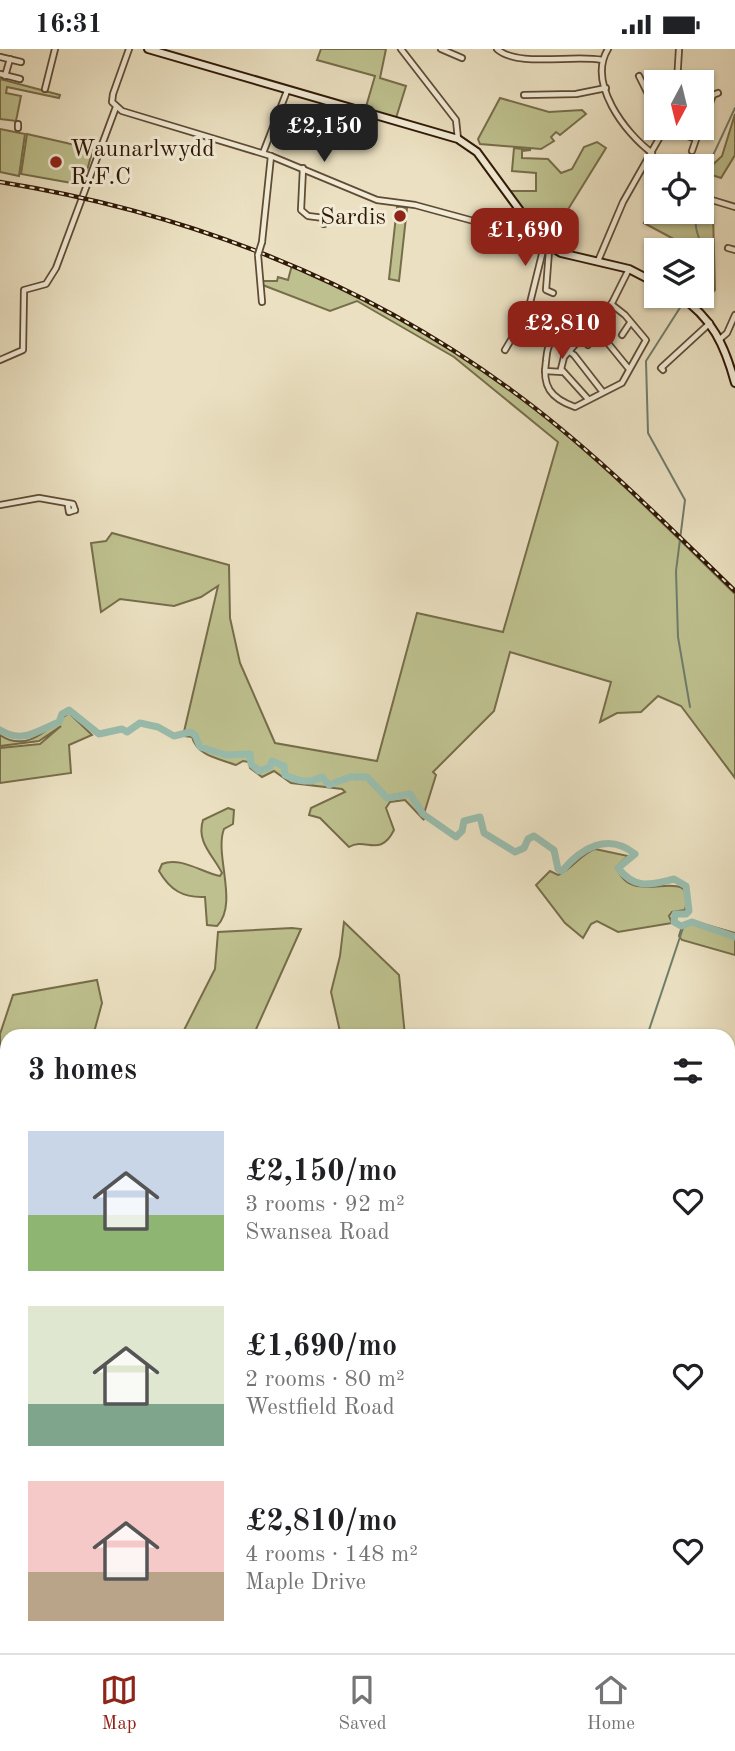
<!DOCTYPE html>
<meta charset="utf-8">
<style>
body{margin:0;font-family:"Old Standard TT",serif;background:#f6f6f6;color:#202124;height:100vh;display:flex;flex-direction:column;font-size:26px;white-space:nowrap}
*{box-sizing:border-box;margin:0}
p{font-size:23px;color:#757577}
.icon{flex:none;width:38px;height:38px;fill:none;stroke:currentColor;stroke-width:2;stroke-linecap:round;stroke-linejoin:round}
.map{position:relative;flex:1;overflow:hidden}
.details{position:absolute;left:0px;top:980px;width:735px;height:625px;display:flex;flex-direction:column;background:#fff;border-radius:21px 21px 0 0;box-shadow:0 2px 5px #0004}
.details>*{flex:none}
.needle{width:46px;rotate:187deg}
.controls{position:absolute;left:644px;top:21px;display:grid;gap:14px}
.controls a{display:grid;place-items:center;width:70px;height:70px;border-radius:0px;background:#fff;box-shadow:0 2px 5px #0004;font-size:35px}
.price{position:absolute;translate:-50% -60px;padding:0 16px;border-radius:14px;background:#8f2418;color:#fff;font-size:23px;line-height:46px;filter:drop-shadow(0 2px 4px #0008)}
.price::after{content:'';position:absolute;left:50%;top:42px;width:21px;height:16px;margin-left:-10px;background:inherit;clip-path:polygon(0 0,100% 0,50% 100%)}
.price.on{background:#222;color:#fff}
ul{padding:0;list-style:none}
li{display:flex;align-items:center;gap:21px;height:175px;padding:0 28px}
li span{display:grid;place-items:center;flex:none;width:196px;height:140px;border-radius:0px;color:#555}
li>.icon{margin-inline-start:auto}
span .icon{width:84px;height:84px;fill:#fffc;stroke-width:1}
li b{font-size:30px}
h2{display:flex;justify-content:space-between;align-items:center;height:84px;padding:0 28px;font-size:30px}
.status{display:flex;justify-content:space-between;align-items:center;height:49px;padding:0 35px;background:#fff;direction:ltr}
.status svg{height:19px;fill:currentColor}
.tab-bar{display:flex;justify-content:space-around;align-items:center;height:98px;border-top:2px solid #e0e0e0;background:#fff;font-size:19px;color:#757577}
.tab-bar a{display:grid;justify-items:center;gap:4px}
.tab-bar .on{color:#8f2418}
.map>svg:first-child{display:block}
.green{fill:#bec18f;stroke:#776d4a;stroke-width:2}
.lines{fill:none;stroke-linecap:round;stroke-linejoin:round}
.stream{stroke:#6f7c6b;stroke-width:2}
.river{stroke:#99beaf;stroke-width:7}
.street-casing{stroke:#5f4b35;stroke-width:8}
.secondary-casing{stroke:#301906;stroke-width:10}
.primary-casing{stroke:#301906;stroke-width:10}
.street{stroke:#f2ecd7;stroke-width:4.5}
.secondary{stroke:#f2ecd7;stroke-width:6}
.primary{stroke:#ebe1c2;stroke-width:7}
.rail-casing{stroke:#301906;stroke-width:4.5}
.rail{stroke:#f2ecd7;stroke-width:2;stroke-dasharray:5;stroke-linecap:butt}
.street-bridge-casing{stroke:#5f4b35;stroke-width:8;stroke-linecap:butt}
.street-bridge{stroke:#f2ecd7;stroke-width:4.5}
.poi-dot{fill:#8f2418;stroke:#f2ecd7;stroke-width:2.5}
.labels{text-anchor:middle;stroke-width:6;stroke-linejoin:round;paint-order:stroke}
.poi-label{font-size:24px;fill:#301906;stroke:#f2ecd7;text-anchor:start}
</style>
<div class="status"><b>16:31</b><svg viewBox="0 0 49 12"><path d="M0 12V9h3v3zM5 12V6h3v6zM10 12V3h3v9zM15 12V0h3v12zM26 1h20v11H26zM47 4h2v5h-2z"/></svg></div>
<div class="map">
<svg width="735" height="1604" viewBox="0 0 735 1604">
<rect width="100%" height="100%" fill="#ebe1c2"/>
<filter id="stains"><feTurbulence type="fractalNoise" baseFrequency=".00286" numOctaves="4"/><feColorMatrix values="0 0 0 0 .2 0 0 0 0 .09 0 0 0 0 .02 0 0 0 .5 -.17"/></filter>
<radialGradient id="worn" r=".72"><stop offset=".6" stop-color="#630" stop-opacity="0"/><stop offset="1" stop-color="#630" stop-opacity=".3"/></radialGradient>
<!-- green -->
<g class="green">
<polygon points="321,0 386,0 380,29 406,37 396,69 365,61 375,27 317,11"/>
<polygon points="0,30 60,46 59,49 7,38 6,44 21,47 16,72 0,70"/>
<polygon points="500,49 549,63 582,61 586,65 560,86 556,83 551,88 554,92 541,100 480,95 478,90"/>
<polygon points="735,65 735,106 721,129 712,126 715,241 711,246 705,243 711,228 702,224 705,207 702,201 694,201 644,174 656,153 656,163 702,163 702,126 722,107"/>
<polygon points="0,80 25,85 19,127 0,123"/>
<polygon points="27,85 93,100 83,136 21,125"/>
<polygon points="597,93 606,99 567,162 523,162 509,142 536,142 536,124 512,122 514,99 531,101 522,102 522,109 548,110 561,124 572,120 584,98"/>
<polygon points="397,158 407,159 399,232 389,230"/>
<path d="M292 216C358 247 425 279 484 321 576 386 655 467 735 545V729L681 657 658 647 641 663 617 664 600 673 611 633 510 603 494 662 433 723 436 726 423 768 424 771 405 751 390 753 386 759 394 781C380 809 366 788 349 798L320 769 309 766 311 759 345 743 342 740 291 734 274 722 262 728 250 719 249 713 243 712 236 716C220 710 197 707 192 688L183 687 218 537 201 548 174 557 120 550 101 563 91 494 106 492 112 484 229 516 230 569 240 614 275 694 377 712 417 564 503 583 558 393 454 308 357 252 330 262 260 235V232H277L278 228 288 231Z"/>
<path d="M69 664 92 686 69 696 71 724 0 734V699L40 695 61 677 39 692 0 697V686C29 705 49 677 69 664Z"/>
<path d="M228 759 234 761 233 775 224 780C214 805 239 855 217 877L207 876 205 848C183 849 170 841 159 822L162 815C180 807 203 824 220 827L222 824C213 806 196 793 203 771Z"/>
<path d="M595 800 628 807 617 817C629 864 698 809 685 861L672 863 669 867 672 874 618 883 597 872 591 875 583 889 565 874 536 836 550 822 558 826C573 820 580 805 595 800Z"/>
<polygon points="693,872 735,884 735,906 682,891 679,887 683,874"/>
<polygon points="344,873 399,926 405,987 341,987 331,943 340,907"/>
<polygon points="292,879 301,880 253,987 181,987 215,920 218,883"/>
<polygon points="97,931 102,954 93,987 7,987 7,1007 0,1004 0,985 13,946"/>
<polygon points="0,1014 7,1018 7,1598 113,1598 108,1604 0,1604"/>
<polygon points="728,1316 735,1319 735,1392 728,1389"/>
<polygon points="281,1598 652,1598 654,1602 284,1604"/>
</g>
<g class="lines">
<!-- stream -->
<g class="stream">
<polyline points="702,145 709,115 735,59"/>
<path d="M697 163C691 190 709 192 702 221"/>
<polyline points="683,254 646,312 648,384 685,451 676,522 678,588 690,658"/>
<polyline points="647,987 684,876"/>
<polyline points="728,1132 735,1138"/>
</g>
<!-- river -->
<path class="river" d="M0 681C22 695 37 682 59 673L62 665 69 661 99 685 122 680 127 683 140 674 158 678 174 687 190 683 195 686 200 698 226 706 250 705 251 715 259 722 270 718 272 712 284 717 285 726C298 732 308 735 322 728L329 736 350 728H367L387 749 410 745 423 765 456 788 462 782 464 772 480 768 484 784 515 803 524 799 528 790 534 787 554 801 558 820 562 822C581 799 608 783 635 805L618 819C636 842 652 835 674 830L686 837 689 862 686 865H675L674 873 681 877 692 873 735 888"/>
<!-- street casing -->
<g class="street-casing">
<g id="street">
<polyline points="129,0 113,45 112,53 122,62 271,107 377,151 415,156 492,177 521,188 543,201 553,200"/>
<polyline points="401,0 456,71 458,90"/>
<polyline points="441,0 462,9"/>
<path d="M497 0C518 19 574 5 602 11"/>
<path d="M608 0C587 34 625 84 652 104"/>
<polyline points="0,8 21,13"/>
<polyline points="0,25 20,30"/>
<polyline points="5,27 10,10"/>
<polyline points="639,27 648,45 656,51"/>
<polyline points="677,33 679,0"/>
<polyline points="45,40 55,0"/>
<polyline points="524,46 576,45 606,39"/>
<polyline points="702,74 713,46 718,44"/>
<polyline points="18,79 18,75"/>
<polyline points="665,79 696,90"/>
<polyline points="692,102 700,79"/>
<polyline points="263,104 287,42"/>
<polyline points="303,119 301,161 308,167 324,169"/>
<polyline points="712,151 735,158"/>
<polyline points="324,175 325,164"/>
<polyline points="262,193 271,107"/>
<polyline points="650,194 664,201"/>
<polyline points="728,199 735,201"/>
<polyline points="549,202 546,241 553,244"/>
<polyline points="258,206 262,253"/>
<polyline points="598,212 623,153 665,79"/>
<polyline points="648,229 656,212"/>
<path d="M549 260C553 278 575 285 588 296"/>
<polyline points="576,286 584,264"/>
<polyline points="622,286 630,274"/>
<polyline points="580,290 564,308 561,320 588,350"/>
<polyline points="720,290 727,284 735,266"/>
<polyline points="505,301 528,262 543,201"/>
<polyline points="0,311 23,301 24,241 46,235 56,219 116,58"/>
<polyline points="629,320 598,282 629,220"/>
<polyline points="663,321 661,319 710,274"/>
<polyline points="545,322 562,323"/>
<path d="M602 342 574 306 553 291C547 297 547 304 546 312 542 337 550 349 575 358L622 334 646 291 625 266 611 255"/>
<polyline points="0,456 39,449 73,455 75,461"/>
<polyline points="68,457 69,463 75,461"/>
<polyline points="728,1501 729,1502"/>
<polyline points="657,1598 661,1604"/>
<polyline points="696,1598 697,1604"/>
<polyline points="214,1604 225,1598"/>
<polyline points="702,1604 703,1598"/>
</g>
</g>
<!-- secondary casing -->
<g class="secondary-casing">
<g id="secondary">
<polyline points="148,0 458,90 477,103 543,193 561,204 629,220 656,234"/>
<path d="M679 247C712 268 725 297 735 334"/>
<polyline points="0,1008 7,1012"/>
<polyline points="0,1363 7,1370"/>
<polyline points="728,1396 735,1398"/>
<polyline points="231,1598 234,1604"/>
</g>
</g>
<!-- primary casing -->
<g class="primary-casing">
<g id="primary">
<polyline points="0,1146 7,1147"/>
<polyline points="728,1174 735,1175"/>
</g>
</g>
<!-- street -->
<use href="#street" class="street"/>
<!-- secondary -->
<use href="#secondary" class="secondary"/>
<!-- primary -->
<use href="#primary" class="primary"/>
<!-- rail casing -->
<g class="rail-casing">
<path id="rail" d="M0 133C184 163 360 230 511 341 592 400 663 472 735 542"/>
</g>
<!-- rail -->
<use href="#rail" class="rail"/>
<!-- street-bridge casing -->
<g class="street-bridge-casing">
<polyline id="street-bridge" points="258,206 262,193"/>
</g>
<!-- street-bridge -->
<use href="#street-bridge" class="street-bridge"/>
</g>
<!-- markers -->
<g class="poi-dot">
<circle cx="56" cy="113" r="7"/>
<circle cx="400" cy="167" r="7"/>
</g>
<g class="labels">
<!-- poi labels -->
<g class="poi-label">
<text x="70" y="107">Waunarlwydd<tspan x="70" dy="28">R.F.C</tspan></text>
<text x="386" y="175" text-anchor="end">Sardis</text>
</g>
</g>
<rect width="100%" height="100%" filter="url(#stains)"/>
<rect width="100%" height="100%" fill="url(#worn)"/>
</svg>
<div class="controls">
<a><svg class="needle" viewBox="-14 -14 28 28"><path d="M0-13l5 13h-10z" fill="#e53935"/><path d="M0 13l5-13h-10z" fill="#757577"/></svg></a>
<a><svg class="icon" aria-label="locate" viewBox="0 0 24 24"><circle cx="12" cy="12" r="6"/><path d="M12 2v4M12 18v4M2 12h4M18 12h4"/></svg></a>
<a><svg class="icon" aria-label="layers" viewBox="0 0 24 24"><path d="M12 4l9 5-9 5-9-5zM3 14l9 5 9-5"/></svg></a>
</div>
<b class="price on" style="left:324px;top:115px">£2,150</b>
<b class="price" style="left:525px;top:219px">£1,690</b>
<b class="price" style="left:562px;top:312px">£2,810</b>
<section class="details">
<h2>3 homes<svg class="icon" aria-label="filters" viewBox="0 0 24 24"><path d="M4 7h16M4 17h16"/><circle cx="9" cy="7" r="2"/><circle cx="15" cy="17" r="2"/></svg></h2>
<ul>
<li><span style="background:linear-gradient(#c9d6e8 60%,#8fb573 0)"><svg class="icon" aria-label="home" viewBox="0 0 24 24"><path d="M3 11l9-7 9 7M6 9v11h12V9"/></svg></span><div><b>£2,150/mo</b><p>3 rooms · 92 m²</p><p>Swansea Road</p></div><svg class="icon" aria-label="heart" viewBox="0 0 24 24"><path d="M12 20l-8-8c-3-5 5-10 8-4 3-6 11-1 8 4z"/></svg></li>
<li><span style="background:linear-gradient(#dfe7d0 70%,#7fa58c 0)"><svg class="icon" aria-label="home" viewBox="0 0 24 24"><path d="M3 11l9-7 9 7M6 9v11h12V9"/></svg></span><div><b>£1,690/mo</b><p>2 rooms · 80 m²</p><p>Westfield Road</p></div><svg class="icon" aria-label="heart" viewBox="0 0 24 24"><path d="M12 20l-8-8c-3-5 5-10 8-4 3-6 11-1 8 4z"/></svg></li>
<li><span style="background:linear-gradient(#f6c9c9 65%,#b9a48a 0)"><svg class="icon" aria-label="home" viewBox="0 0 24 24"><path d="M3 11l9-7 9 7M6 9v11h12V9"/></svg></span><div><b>£2,810/mo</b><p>4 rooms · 148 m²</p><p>Maple Drive</p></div><svg class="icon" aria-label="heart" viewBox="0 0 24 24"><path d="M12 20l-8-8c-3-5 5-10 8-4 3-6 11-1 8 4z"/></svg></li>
</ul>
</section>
</div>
<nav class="tab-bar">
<a class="on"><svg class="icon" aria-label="map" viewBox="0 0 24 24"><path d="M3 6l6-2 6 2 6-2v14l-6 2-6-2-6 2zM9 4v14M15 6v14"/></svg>Map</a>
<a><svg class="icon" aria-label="saved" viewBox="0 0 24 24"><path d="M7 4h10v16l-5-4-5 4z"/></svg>Saved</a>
<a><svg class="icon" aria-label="home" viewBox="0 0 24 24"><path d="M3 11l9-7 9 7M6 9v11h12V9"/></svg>Home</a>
</nav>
